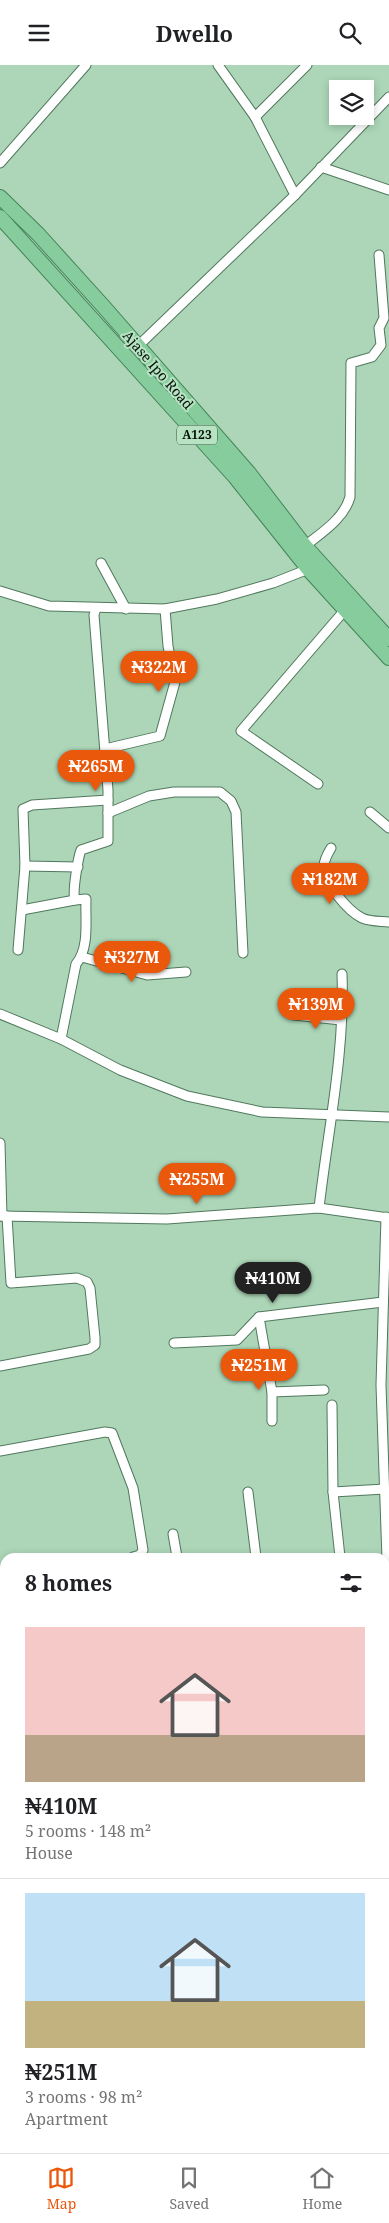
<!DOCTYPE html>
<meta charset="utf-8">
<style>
body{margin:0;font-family:"Noto Serif",serif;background:#f2f2f2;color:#202124;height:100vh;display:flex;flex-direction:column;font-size:19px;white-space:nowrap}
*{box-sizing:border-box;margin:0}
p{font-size:16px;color:#757577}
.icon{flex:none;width:28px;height:28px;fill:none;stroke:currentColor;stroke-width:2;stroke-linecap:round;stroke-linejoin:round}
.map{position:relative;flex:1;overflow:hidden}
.sheet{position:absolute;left:0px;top:1488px;width:390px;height:601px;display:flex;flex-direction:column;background:#fff;border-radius:15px 15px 0 0;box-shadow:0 2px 8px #0003}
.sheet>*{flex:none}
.buttons{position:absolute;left:329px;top:15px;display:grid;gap:10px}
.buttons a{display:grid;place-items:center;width:45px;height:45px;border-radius:0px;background:#fff;box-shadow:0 2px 8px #0003;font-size:25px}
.price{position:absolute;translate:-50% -42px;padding:0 11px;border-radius:18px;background:#ea580c;color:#fff;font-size:16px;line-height:32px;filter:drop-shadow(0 1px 2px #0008)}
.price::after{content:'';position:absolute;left:50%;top:30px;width:15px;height:11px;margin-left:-8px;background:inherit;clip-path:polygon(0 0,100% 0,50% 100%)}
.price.current{background:#222;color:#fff}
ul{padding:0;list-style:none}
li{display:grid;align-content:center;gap:10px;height:265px;padding:0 25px}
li+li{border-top:1px solid #e0e0e0}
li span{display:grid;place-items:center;height:155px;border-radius:0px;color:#555}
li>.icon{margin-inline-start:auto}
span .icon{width:90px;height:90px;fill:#fffc;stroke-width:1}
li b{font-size:21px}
h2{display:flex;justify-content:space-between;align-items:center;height:60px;padding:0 25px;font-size:21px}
header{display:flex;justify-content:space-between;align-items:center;height:65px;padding:0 25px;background:#fff;font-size:22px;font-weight:700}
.menu{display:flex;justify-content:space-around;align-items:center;height:70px;border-top:1px solid #e0e0e0;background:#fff;font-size:14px;color:#757577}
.menu a{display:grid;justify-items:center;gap:2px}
.menu .current{color:#ea580c}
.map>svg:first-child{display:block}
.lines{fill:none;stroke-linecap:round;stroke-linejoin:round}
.river{stroke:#4493a3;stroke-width:14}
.minor-casing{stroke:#51785d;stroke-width:11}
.trunk-casing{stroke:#458359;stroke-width:16}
.minor{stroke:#fff;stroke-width:9}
.trunk{stroke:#86cc9c;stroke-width:14}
.labels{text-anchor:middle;stroke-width:4;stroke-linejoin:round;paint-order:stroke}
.shield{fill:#b8e3c3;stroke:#3b5141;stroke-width:1}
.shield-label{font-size:12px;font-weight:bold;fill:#051309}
.street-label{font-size:14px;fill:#051309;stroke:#b8e3c3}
</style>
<header><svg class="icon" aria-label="menu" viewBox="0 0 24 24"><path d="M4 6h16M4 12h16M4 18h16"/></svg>Dwello<svg class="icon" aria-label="search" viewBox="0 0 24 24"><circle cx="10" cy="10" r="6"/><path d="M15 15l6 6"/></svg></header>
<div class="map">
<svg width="389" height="2088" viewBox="0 0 389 2088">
<rect width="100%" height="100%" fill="#acd6b7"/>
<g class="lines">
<!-- river -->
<g class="river">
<polyline points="385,1753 389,1752"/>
<polyline points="0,1831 5,1825"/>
</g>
<!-- minor casing -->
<g class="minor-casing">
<g id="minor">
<polyline points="218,0 255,52 295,130"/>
<polyline points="255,52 307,0"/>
<polyline points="0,98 86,0"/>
<polyline points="321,102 389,125"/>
<polyline points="137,282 295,130 389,32"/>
<path d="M305 481C321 468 344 454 350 432L351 298 372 292 381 280 379 263 384 253 379 190"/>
<polyline points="101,498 126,544"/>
<polyline points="0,526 49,541 165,544 217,534 273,518 311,503"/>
<polyline points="105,684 160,671 175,617 168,581 165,544"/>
<polyline points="318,719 241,666 344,546"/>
<polyline points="370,747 389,763"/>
<polyline points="108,748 149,731 174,727 220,727 231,736 236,747 243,888"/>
<path d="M331 783C328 788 324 796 324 801 323 817 348 846 362 853 371 857 380 856 389 857"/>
<polyline points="25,801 78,802"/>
<polyline points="22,845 75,835"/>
<polyline points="18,885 25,801 23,744 32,740 108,735"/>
<polyline points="82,892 147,910 186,907"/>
<polyline points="0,949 61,974 120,1005 187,1031 262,1047 389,1052"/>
<polyline points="294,950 341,955"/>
<path d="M61 974 76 899C90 883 85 853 86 834L75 835C72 828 78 793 81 785L108 776V725L94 550 96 543"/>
<polyline points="0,1078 2,1151"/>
<path d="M319 1143C328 1065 345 987 342 909"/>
<polyline points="0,1151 167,1154 319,1143 389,1153"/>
<polyline points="386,1152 381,1320 388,1524 388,1623"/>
<polyline points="259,1252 272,1327 324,1325"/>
<polyline points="174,1278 237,1275 259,1252 383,1237"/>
<polyline points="0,1301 89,1284 95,1280 95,1273 90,1223 87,1217 77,1213 11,1218 7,1151"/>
<polyline points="272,1327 272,1356"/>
<polyline points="332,1340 333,1427 340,1492"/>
<polyline points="0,1386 105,1367 112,1368 133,1423 143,1485 140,1490 133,1492"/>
<polyline points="248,1427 256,1492"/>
<polyline points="333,1427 385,1424"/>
<polyline points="173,1469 177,1492"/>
<polyline points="0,1559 5,1572"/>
<polyline points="0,1705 5,1701"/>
<polyline points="385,1864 389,1864"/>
<polyline points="385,1934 389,1933"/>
<polyline points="0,2055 5,2075"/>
<polyline points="7,2084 8,2088"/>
<polyline points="231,2084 232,2088"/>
<polyline points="362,2088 362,2084"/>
</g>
</g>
<!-- trunk casing -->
<g class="trunk-casing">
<g id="trunk">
<polyline points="0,132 38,169 104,242 249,408 305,481 389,574"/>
<polyline points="0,152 235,412 309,505 389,593"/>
</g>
</g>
<!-- minor -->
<use href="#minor" class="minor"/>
<!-- trunk -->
<use href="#trunk" class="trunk"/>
</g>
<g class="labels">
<!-- shield labels -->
<rect class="shield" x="177" y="360.5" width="40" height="19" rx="4"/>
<g class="shield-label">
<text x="197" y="374">A123</text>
</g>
<!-- street labels -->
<g class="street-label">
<text transform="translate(158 305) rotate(49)" y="5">Ajase Ipo Road</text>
</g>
</g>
</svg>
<div class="buttons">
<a><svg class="icon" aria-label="layers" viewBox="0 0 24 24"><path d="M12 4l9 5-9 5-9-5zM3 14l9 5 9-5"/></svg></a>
</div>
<b class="price" style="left:159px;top:628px">₦322M</b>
<b class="price" style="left:96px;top:727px">₦265M</b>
<b class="price" style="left:330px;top:840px">₦182M</b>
<b class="price" style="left:132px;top:918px">₦327M</b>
<b class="price" style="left:316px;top:965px">₦139M</b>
<b class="price" style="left:197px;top:1140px">₦255M</b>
<b class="price current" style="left:273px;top:1239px">₦410M</b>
<b class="price" style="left:259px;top:1326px">₦251M</b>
<section class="sheet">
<h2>8 homes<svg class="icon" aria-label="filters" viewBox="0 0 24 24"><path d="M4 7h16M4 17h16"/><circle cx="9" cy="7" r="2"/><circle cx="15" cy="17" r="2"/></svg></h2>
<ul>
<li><span style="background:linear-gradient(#f6c9c9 70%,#b9a48a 0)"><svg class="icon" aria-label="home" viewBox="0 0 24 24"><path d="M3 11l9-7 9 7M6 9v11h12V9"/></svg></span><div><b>₦410M</b><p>5 rooms · 148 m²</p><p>House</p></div></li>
<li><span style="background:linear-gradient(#bfe0f5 70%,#c2b280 0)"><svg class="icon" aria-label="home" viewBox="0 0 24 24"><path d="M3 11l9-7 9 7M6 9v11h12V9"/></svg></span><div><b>₦251M</b><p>3 rooms · 98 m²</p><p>Apartment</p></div></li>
</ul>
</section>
</div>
<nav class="menu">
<a class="current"><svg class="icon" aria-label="map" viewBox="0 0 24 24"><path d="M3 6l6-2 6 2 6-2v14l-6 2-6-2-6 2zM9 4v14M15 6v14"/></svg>Map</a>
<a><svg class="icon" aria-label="saved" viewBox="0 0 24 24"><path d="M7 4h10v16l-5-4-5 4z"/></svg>Saved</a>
<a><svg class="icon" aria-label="home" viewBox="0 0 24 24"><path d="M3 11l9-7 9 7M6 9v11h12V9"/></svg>Home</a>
</nav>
